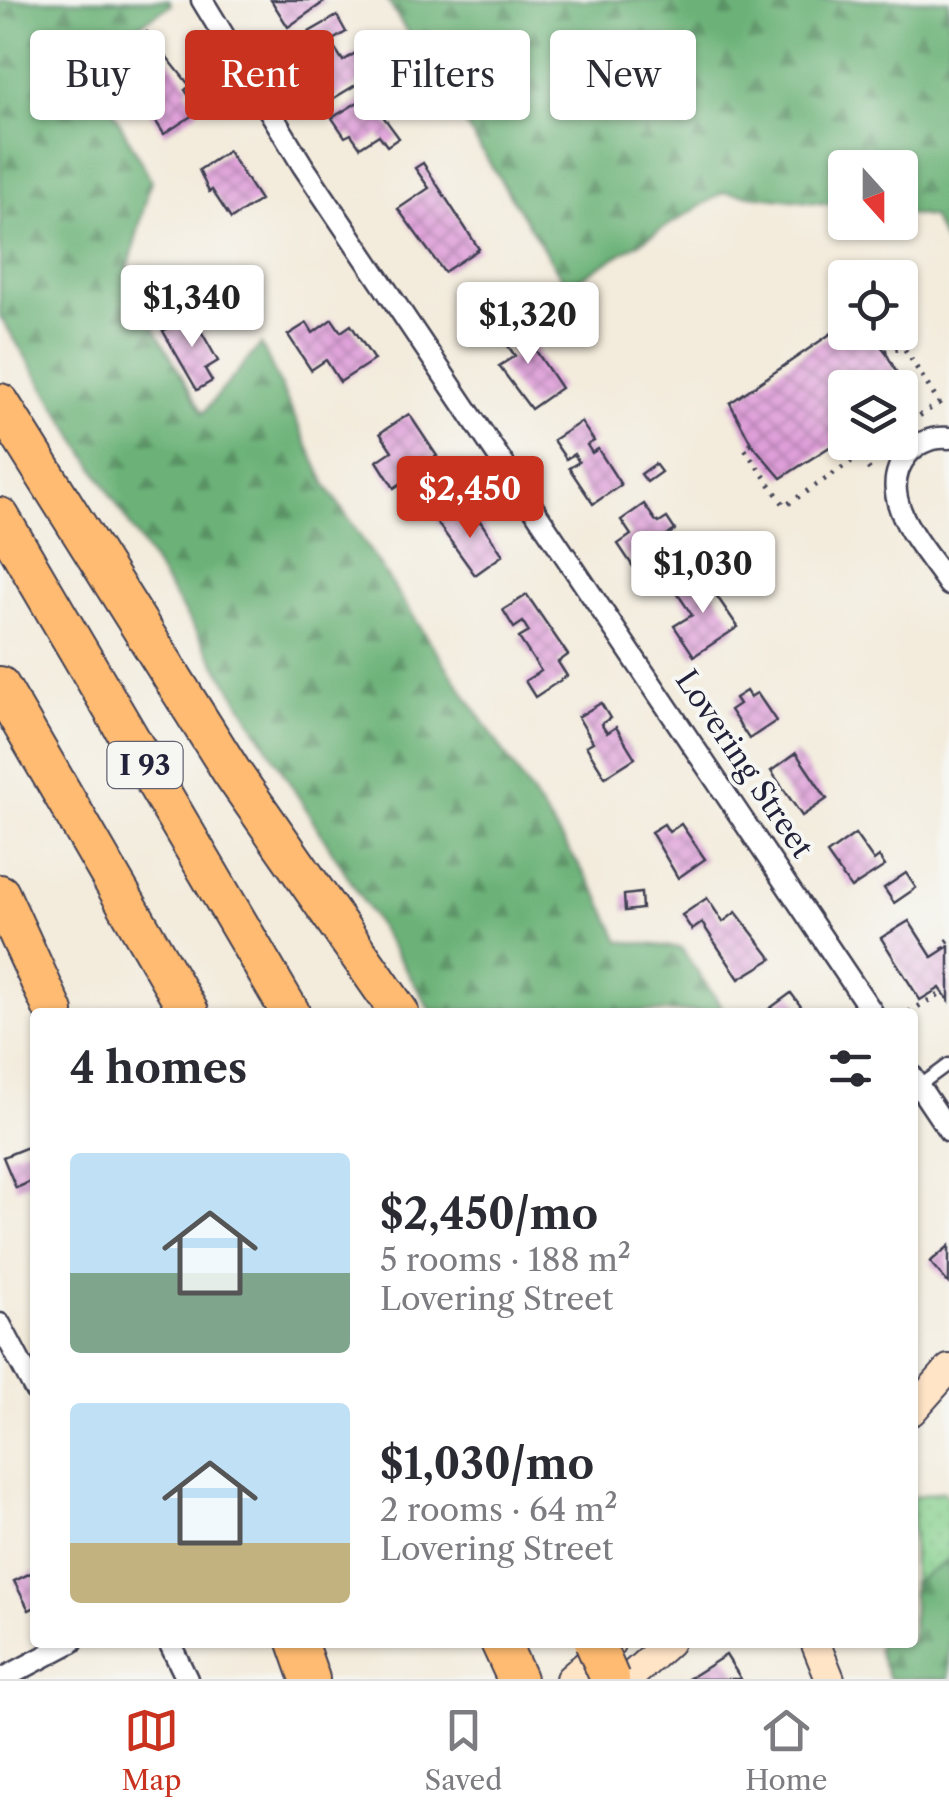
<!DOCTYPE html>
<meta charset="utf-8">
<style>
body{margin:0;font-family:"Libre Caslon Text",serif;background:#f7f7f7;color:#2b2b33;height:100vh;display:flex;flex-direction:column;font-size:38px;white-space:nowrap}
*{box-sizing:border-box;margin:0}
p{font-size:32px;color:#7c7c81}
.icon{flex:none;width:55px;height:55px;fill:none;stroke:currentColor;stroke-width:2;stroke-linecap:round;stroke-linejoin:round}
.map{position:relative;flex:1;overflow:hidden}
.drawer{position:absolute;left:30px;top:1008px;width:888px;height:640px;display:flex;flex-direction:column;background:#fff;border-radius:10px;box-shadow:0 2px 8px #0004}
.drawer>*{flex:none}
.guide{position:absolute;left:30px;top:30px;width:890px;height:90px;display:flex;gap:20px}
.needle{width:65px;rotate:159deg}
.tools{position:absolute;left:828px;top:150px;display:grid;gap:20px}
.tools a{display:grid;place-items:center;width:90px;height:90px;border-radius:10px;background:#fff;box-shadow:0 2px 8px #0004;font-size:50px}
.price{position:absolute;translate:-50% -85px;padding:0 22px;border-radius:10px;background:#fff;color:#222;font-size:32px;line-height:65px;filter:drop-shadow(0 2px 5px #0008)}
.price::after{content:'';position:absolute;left:50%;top:60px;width:30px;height:22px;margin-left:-15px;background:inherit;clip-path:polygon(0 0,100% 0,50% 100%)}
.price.active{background:#c8321e;color:#fff}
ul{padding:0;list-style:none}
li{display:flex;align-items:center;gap:30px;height:250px;padding:0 40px}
li span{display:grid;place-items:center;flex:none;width:280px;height:200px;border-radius:10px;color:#555}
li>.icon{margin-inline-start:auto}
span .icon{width:120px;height:120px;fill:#fffc;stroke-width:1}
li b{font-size:42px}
h2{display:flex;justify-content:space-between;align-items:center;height:120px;padding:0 40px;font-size:42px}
.tag{padding:0 35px;border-radius:10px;background:#fff;box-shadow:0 2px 8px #0004;font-size:35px;line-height:90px}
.tag.active{background:#c8321e;color:#fff}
.menu{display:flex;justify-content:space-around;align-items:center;height:140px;border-top:2px solid #e1e1e2;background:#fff;font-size:28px;color:#7c7c81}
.menu a{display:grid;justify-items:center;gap:5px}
.menu .active{color:#c8321e}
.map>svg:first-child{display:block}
.grass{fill:url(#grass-dots);stroke:#547864;stroke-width:2.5}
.forest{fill:url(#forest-firs);stroke:#476a5a;stroke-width:2.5}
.building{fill:url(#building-cross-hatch)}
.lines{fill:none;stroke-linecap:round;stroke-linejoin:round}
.service-casing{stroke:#414053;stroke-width:15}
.minor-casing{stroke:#414053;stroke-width:25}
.secondary-casing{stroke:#414053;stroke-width:32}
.motorway-casing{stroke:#414053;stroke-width:42}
.path{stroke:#414053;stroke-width:5;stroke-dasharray:2.5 8;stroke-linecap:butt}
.service{stroke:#fff;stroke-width:10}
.minor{stroke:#fff;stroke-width:20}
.secondary{stroke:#ffe4c6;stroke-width:28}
.motorway{stroke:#ffbb71;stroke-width:38}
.motorway-bridge-casing{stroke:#414053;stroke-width:42;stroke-linecap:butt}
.motorway-bridge{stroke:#ffbb71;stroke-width:38}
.labels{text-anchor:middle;stroke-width:8;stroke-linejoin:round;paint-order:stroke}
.shield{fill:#f6f6f2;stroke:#626272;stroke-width:2.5}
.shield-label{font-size:28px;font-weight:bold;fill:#22223b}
.street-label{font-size:30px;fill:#22223b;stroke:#f6f6f2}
</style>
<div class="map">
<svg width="949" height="1679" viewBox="0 0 949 1679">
<defs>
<pattern id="grass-dots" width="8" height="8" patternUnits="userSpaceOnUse" patternTransform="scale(2.5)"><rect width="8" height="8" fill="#85cf8c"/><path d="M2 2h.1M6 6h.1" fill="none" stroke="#73b17a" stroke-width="1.8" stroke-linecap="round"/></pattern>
<pattern id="forest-firs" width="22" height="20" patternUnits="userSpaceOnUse" patternTransform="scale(2.5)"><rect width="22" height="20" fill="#6cb278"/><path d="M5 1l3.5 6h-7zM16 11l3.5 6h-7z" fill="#589064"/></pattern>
<pattern id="building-cross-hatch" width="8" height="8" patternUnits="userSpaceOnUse" patternTransform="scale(2.5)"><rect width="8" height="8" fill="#df9fd9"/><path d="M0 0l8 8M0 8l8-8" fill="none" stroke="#b481b1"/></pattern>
</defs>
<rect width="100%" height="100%" fill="#f6f6f2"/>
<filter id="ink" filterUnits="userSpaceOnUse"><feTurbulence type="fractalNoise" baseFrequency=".01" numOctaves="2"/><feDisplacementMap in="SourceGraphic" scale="20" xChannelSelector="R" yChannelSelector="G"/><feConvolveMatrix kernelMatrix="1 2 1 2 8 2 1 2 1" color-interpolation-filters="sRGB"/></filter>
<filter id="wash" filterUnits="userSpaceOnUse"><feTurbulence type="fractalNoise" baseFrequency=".0048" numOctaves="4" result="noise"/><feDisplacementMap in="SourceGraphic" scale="40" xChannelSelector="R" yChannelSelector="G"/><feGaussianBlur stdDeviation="2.25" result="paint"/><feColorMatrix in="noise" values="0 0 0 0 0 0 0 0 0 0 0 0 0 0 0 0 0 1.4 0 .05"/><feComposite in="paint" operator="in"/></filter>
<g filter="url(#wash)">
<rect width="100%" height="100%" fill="#f3ebdb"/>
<!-- grass -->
<polygon class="grass" points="944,1491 949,1502 949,1560 913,1583 912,1497"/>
<!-- forest -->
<g class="forest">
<polygon points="0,0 169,0 171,5 85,59 151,180 126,278 203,413 261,344 326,485 598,894 620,941 681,948 725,1012 432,1012 0,316"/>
<polygon points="387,0 949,0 949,251 931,217 900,213 900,168 845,168 845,206 724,192 567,286"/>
<polygon points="949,1560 949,1679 889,1679 877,1649 879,1643 912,1642 913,1583"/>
</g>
<g id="blocks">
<!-- building -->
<g class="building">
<polygon points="271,0 327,0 288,27"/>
<polygon points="337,16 346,32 319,48 309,32"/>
<polygon points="147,32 190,86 185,90 199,111 164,134 137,92 127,99 116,83 127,76 113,54"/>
<polygon points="332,44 343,61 357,52 372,75 329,101 305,61"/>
<polygon points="368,96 399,138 387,146 379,135 360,147 351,134 345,137 332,118"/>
<polygon points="228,151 260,200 231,219 212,190 209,192 199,170"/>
<polygon points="423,163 479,249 444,272 398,209 429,188 415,168"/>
<polygon points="192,315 218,361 205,369 212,381 197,390 163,331"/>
<polygon points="332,319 341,332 351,325 374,360 340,382 326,360 311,370 288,335 307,323 313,333"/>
<polygon points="527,319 536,333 528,339 561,388 531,409 499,366 515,356 502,337"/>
<polygon points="845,324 845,332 869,332 885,351 907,392 900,396 900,388 845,388 845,437 781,478 751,443 730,403"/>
<polygon points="409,414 437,456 431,459 439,471 415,488 409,478 394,488 377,461 392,451 380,433"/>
<polygon points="581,422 594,441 587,445 592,453 598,449 621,485 593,504 569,468 579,462 574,454 566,459 553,440"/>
<polygon points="655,464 661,472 647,482 641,474"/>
<polygon points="644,504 655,520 659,523 667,518 675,530 659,541 672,561 642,580 618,544 631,535 621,520"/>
<polygon points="457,507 470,527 480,521 503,555 475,575 436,521"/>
<polygon points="701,573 738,627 694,656 674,626 692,615 675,590"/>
<polygon points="527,595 568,655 558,662 567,676 535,697 525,681 541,671 519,638 529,632 523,622 514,628 503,610"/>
<polygon points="746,691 750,697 757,693 776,721 749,739 730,710 739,704 735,698"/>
<polygon points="601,703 610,718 601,724 607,733 616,727 635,758 605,777 586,746 593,742 578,717"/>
<polygon points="796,753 827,799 802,816 771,771"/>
<polygon points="664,824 669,832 681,824 705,859 678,878 651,832"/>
<polygon points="855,834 874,861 879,857 885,866 851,888 827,854"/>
<polygon points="906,873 916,888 894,903 884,888"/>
<polygon points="641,893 642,909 625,911 624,895"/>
<polygon points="707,898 723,922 736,912 772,959 739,979 702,923 692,930 682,915"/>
<polygon points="909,921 932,957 949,946 949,1001 940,988 920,1000 881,938"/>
<polygon points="791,993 805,1012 771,1012 769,1009"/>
<polygon points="35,1144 35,1180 16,1188 3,1157"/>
<polygon points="949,1246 949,1284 930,1262"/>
<polygon points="35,1571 35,1607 29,1610 14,1581"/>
<polygon points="726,1655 741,1679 688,1679"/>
</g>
</g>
</g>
<g filter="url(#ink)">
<use href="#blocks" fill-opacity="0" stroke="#414053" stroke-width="2.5"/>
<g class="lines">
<!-- service casing -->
<g class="service-casing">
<polyline id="service" points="919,1086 949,1064"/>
</g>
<!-- minor casing -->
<g class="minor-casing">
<g id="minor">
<polyline points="202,0 303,166 872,1012"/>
<path d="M949 438C933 437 918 442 907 455 872 497 926 550 949 585"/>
<polyline points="912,1076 949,1131"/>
<polyline points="0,1324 35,1390"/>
<polyline points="169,1642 187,1679"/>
<polyline points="2,1679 72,1642"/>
</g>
</g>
<!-- secondary casing -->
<g class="secondary-casing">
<g id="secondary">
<polyline points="912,1411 949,1369"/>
<polyline points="815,1642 830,1679"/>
<polyline points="570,1679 610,1644"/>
<polyline points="628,1679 669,1642"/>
</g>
</g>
<!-- motorway casing -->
<g class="motorway-casing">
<g id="motorway">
<polyline points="0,403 231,771 399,1012"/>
<polyline points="0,517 290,1012"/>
<polyline points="0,686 189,1012"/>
<polyline points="0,894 54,1012"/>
<polyline points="297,1642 310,1679"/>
<polyline points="500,1642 517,1679"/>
</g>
</g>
<!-- path -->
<g class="path">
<polyline points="885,351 904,348 939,403 916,418"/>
<polyline points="850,442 874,476"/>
<polyline points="751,443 744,448 785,506 880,442"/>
<polyline points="944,949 942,945 949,940"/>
<polyline points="909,1012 943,992"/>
</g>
<!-- service -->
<use href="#service" class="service"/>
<!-- minor -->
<use href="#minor" class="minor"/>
<!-- secondary -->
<use href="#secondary" class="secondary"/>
<!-- motorway -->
<use href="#motorway" class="motorway"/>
<!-- motorway-bridge casing -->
<g class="motorway-bridge-casing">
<polyline id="motorway-bridge" points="594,1642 610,1679"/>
</g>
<!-- motorway-bridge -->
<use href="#motorway-bridge" class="motorway-bridge"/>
</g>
</g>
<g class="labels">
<!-- shield labels -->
<rect class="shield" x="107.5" y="742" width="75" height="46" rx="8"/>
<g class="shield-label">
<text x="145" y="775">I 93</text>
</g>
<!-- street labels -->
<g class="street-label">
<text transform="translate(744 764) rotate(56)" y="10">Lovering Street</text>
</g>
</g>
</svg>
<div class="tools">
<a><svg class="needle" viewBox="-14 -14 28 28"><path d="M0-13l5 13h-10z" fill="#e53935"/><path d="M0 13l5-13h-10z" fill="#7c7c81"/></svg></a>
<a><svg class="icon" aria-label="locate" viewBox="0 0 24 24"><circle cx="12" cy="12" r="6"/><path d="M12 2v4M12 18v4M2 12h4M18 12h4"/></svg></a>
<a><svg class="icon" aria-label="layers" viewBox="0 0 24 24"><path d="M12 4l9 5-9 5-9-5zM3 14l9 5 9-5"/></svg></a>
</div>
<b class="price" style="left:192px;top:350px">$1,340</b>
<b class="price" style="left:528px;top:367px">$1,320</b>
<b class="price active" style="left:470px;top:541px">$2,450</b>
<b class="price" style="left:703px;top:616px">$1,030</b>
<div class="guide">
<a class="tag">Buy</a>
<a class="tag active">Rent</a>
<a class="tag">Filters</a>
<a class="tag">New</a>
</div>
<section class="drawer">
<h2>4 homes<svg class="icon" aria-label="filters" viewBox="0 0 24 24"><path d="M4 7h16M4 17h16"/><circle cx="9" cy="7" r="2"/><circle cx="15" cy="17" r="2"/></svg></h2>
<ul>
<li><span style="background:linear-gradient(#bfe0f5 60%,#7fa58c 0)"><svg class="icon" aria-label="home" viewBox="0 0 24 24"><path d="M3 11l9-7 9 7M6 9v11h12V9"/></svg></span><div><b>$2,450/mo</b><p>5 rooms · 188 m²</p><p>Lovering Street</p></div></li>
<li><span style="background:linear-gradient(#bfe0f5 70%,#c2b280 0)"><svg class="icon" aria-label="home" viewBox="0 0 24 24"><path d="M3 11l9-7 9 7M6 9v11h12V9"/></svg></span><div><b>$1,030/mo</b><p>2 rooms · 64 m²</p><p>Lovering Street</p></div></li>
</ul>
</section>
</div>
<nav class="menu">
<a class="active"><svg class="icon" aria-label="map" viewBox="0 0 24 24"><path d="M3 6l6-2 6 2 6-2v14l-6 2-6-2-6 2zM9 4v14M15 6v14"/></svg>Map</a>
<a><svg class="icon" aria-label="saved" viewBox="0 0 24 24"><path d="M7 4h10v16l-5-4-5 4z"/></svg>Saved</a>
<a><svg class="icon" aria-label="home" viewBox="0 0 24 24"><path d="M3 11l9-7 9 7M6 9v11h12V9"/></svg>Home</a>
</nav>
